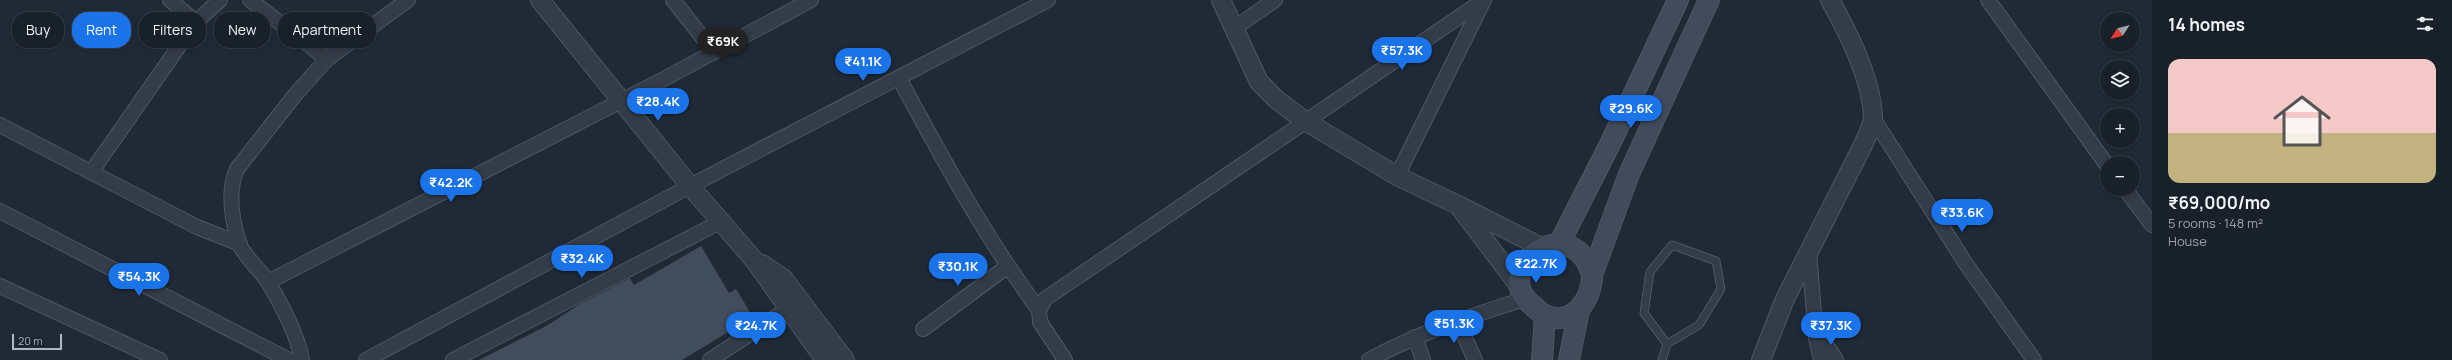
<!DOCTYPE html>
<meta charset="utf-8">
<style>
body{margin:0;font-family:Manrope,sans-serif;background:#212831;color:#f1f3f6;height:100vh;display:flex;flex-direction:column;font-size:15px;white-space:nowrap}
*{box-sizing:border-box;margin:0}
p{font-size:13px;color:#9fa3a8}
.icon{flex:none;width:22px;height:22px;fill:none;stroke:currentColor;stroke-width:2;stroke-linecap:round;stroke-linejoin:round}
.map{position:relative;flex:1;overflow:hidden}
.side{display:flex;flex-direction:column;background:#182029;width:300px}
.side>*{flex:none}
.top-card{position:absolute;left:12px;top:12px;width:380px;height:36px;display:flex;gap:8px}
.needle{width:26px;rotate:234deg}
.fabs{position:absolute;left:2100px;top:12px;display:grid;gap:8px}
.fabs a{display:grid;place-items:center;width:40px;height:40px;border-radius:50%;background:#182029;box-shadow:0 2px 6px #0003,0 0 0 1px #363e46;font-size:20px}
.scale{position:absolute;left:12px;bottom:10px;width:50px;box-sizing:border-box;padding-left:4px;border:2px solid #adb7c5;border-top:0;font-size:11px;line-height:14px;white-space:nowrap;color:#adb7c5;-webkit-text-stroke:3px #19212c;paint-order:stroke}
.price{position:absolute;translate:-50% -34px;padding:0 9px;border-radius:14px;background:#1a73e8;color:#fff;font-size:13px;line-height:26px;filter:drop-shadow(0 1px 2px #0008)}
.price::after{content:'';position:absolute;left:50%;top:24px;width:12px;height:9px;margin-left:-6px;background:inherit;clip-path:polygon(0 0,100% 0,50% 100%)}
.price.selected{background:#222;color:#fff}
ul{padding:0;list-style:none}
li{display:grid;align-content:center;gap:8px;height:212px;padding:0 16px}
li+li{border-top:1px solid #363e46}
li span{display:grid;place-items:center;height:124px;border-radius:12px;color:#555}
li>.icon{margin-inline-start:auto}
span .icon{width:72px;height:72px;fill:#fffc;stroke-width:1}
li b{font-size:17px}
h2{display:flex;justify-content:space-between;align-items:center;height:48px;padding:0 16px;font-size:17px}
.tag{padding:0 14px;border-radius:16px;background:#182029;box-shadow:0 2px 6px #0003,0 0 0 1px #363e46;font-size:14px;line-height:36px}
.tag.selected{background:#1a73e8;color:#fff}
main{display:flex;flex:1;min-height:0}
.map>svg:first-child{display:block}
.building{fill:#414d5c}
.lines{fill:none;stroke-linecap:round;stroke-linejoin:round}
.service-casing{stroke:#4e5763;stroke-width:9}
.minor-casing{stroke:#4e5763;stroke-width:16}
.tertiary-casing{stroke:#4e5763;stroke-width:20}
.secondary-casing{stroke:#4e5763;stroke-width:22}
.service{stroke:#333c48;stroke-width:7}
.minor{stroke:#333c48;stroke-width:14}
.tertiary{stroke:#333c48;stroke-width:18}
.secondary{stroke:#414b5b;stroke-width:20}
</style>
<main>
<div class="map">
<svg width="2152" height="360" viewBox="0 0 2152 360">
<rect width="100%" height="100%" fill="#202a37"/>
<!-- building -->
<polygon class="building" points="701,246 729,293 736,289 753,317 682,360 479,360 548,325 580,304 630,278 634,285"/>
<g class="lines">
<!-- service casing -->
<g class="service-casing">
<polyline id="service" points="1662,360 1667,344 1699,325 1721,289 1716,261 1672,245 1650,272 1644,313 1667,344"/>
</g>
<!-- minor casing -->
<g class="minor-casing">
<g id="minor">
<polyline points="170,0 196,22"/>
<polyline points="250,0 327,59"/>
<polyline points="673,0 714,52"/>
<polyline points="1988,0 2107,165"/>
<polyline points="1233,29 1275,0"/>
<path d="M899 78C942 158 985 237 1039 310"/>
<polyline points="1873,118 1966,264 2034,360"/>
<polyline points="0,125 197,227 240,244"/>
<polyline points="92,171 196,22 220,0"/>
<polyline points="1397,176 1484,0"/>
<polyline points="2125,189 2152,225"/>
<polyline points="0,211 289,360"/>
<polyline points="1809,252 1816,338 1821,360"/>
<polyline points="268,282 662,80 811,0"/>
<polyline points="0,286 160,360"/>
<polyline points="1457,320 1475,360"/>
<polyline points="923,329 1008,266"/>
<polyline points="1415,337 1423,360"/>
<polyline points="1816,338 1830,350 1836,360"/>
<path d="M302 360C298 336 281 303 268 282 260 269 244 257 239 243 232 220 227 191 237 169L295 95 327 59 408 0"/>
<polyline points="366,360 690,186 1048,0"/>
<polyline points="453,360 722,221"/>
<polyline points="710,360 788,309"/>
<polyline points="1065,360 1040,322 1039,310 1045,299 1484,0"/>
<path d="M1369 360C1418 333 1471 316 1524 299"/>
</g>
</g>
<!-- tertiary casing -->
<g class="tertiary-casing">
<g id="tertiary">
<polyline points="540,0 690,186 755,261 825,360"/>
<polyline points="1221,0 1259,82 1277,100 1305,121 1397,176 1458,205 1520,287"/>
<polyline points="1462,207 1541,247"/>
<polyline points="762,264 783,278 845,360"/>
<path d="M1761 360 1785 299 1864 143C1867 135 1873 125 1873 117 1872 79 1848 32 1830 0"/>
</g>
</g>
<!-- secondary casing -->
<g class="secondary-casing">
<g id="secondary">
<polyline points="1559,244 1609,146 1678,0"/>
<path d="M1592 275C1572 206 1487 270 1532 305 1536 308 1541 314 1546 316 1574 326 1592 299 1592 275L1629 174 1709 0"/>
<polyline points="1542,360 1545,315"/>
<polyline points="1569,360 1579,310"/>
</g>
</g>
<!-- service -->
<use href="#service" class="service"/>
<!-- minor -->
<use href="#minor" class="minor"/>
<!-- tertiary -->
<use href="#tertiary" class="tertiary"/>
<!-- secondary -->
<use href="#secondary" class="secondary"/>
</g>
</svg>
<div class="fabs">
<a><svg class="needle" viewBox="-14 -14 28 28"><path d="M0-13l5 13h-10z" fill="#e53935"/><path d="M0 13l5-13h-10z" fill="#9fa3a8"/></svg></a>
<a><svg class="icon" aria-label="layers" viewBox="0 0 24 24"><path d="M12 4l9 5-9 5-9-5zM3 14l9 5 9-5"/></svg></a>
<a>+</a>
<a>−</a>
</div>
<div class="scale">20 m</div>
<b class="price selected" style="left:723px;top:62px">₹69K</b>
<b class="price" style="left:1402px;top:71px">₹57.3K</b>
<b class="price" style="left:863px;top:82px">₹41.1K</b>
<b class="price" style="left:658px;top:122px">₹28.4K</b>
<b class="price" style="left:1631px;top:129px">₹29.6K</b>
<b class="price" style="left:451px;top:203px">₹42.2K</b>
<b class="price" style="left:1962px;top:233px">₹33.6K</b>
<b class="price" style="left:582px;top:279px">₹32.4K</b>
<b class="price" style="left:1536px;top:284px">₹22.7K</b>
<b class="price" style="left:958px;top:287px">₹30.1K</b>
<b class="price" style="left:139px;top:297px">₹54.3K</b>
<b class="price" style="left:1454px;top:344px">₹51.3K</b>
<b class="price" style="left:756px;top:346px">₹24.7K</b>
<b class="price" style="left:1831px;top:346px">₹37.3K</b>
<div class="top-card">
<a class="tag">Buy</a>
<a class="tag selected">Rent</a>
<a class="tag">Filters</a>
<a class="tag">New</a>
<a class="tag">Apartment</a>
</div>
</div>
<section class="side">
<h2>14 homes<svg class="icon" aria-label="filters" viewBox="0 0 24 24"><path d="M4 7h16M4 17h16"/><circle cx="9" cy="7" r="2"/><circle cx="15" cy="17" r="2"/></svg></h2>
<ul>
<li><span style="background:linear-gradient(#f6c9c9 60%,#c2b280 0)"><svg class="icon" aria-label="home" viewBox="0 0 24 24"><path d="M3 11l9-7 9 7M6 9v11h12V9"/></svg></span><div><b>₹69,000/mo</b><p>5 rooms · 148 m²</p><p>House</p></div></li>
</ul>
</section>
</main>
